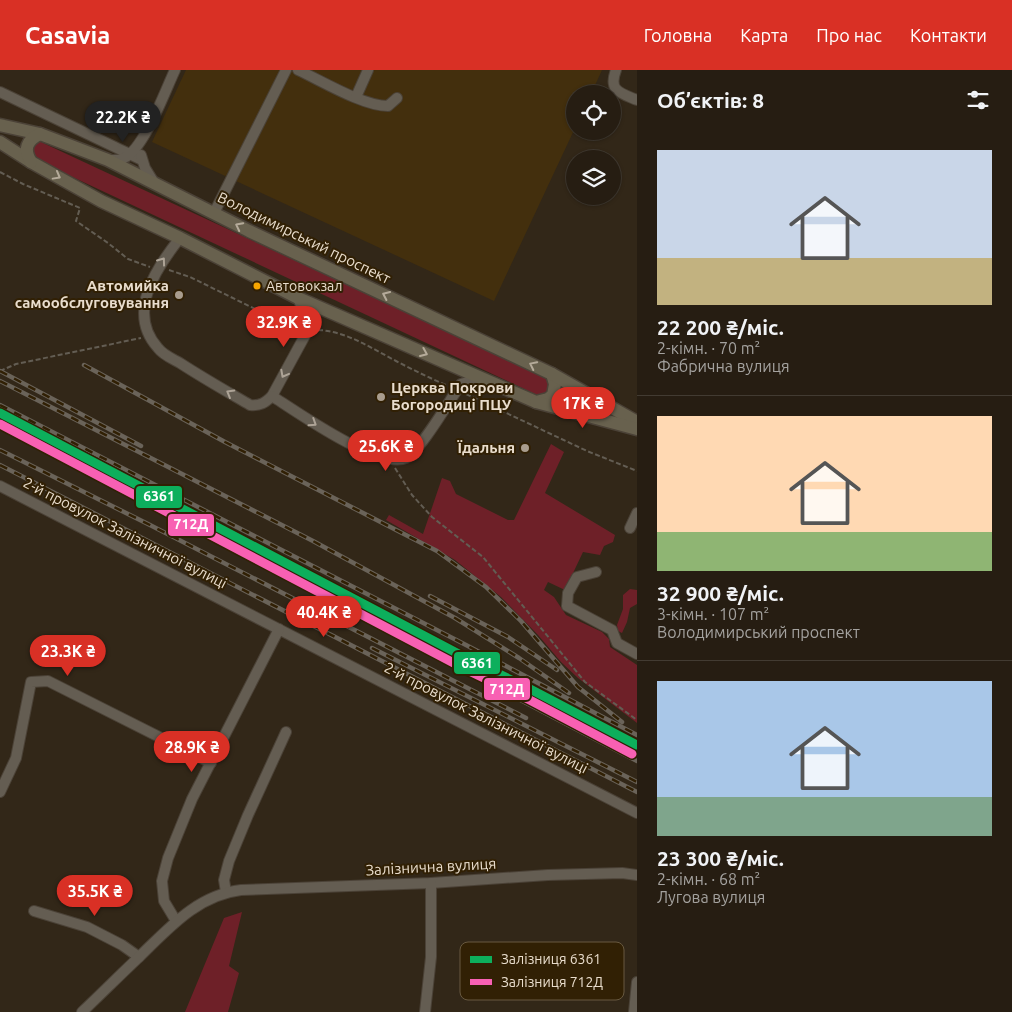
<!DOCTYPE html>
<html lang="uk">
<meta charset="utf-8">
<style>
body{margin:0;font-family:Ubuntu,sans-serif;background:#2e261b;color:#f1f3f6;height:100vh;display:flex;flex-direction:column;font-size:19px;white-space:nowrap}
*{box-sizing:border-box;margin:0}
p{font-size:16px;color:#a4a29f}
.icon{flex:none;width:28px;height:28px;fill:none;stroke:currentColor;stroke-width:2;stroke-linecap:round;stroke-linejoin:round}
.map{position:relative;flex:1;overflow:hidden}
.drawer{display:flex;flex-direction:column;background:#261d12;width:375px}
.drawer>*{flex:none}
.buttons{position:absolute;left:566px;top:15px;display:grid;gap:10px}
.buttons a{display:grid;place-items:center;width:55px;height:55px;border-radius:50%;background:#261d12;box-shadow:0 1px 4px #0004,0 0 0 1px #423b32;font-size:25px}
.price{position:absolute;translate:-50% -42px;padding:0 11px;border-radius:18px;background:#d93025;color:#fff;font-size:16px;line-height:32px;filter:drop-shadow(0 1px 2px #0008)}
.price::after{content:'';position:absolute;left:50%;top:30px;width:15px;height:11px;margin-left:-8px;background:inherit;clip-path:polygon(0 0,100% 0,50% 100%)}
.price.current{background:#222;color:#fff}
ul{padding:0;list-style:none}
li{display:grid;align-content:center;gap:10px;height:265px;padding:0 20px}
li+li{border-top:1px solid #423b32}
li span{display:grid;place-items:center;height:155px;border-radius:0px;color:#555}
li>.icon{margin-inline-start:auto}
span .icon{width:90px;height:90px;fill:#fffc;stroke-width:1}
li b{font-size:21px}
h2{display:flex;justify-content:space-between;align-items:center;height:60px;padding:0 20px;font-size:21px}
header{display:flex;align-items:center;gap:30px;box-sizing:border-box;height:70px;padding:0 25px;background:#d93025;color:#fff}
header strong{font-size:24px}
nav{display:flex;gap:28px;margin-inline-start:auto;font-size:18px}
main{display:flex;flex:1;min-height:0}
.map>svg:first-child{display:block}
.built{fill:#432f0d}
.green{fill:#6e2028}
.lines{fill:none;stroke-linecap:round;stroke-linejoin:round}
.minor-casing{stroke:#4b4237;stroke-width:12}
.major-casing{stroke:#4b4237;stroke-width:15}
.path{stroke:#635d53;stroke-width:2;stroke-dasharray:5 2.5;stroke-linecap:butt}
.minor{stroke:#645d52;stroke-width:10}
.major{stroke:#68614e;stroke-width:12}
.rail-casing{stroke:#6a6359;stroke-width:4.5}
.rail{stroke:#312004;stroke-width:2.5;stroke-dasharray:8;stroke-linecap:butt}
.rail-1-casing{stroke:#312004;stroke-width:12}
.rail-2-casing{stroke:#312004;stroke-width:12}
.rail-1{stroke:#0daf5c;stroke-width:9}
.rail-2{stroke:#f860b3;stroke-width:9}
.oneway{stroke:#b5ab9a}
.oneway2{stroke:#ada396}
.bus-dot{fill:#f7a600;stroke:#312004;stroke-width:2}
.poi-dot{fill:#a99d8e;stroke:#312004;stroke-width:2}
.labels{text-anchor:middle;stroke-width:4;stroke-linejoin:round;paint-order:stroke}
.bus-label{font-size:14px;fill:#e9ddcd;stroke:#312004;text-anchor:start}
.street-label{font-size:15px;fill:#e9ddcd;stroke:#312004}
.poi-label{font-size:15px;font-weight:bold;fill:#e9ddcd;stroke:#312004;text-anchor:end}
.key{fill:#312004;stroke:#685940;stroke-width:1}
.key-label{font-size:14px;fill:#e9ddcd}
.line-badge{stroke:#312004;stroke-width:2}
.badge-label{font-size:14px;text-anchor:middle;font-weight:bold;fill:#fff}
</style>
<header>
<strong>Casavia</strong>
<nav><a>Головна</a><a>Карта</a><a>Про нас</a><a>Контакти</a></nav>
</header>
<main>
<div class="map">
<svg width="637" height="942" viewBox="0 0 637 942">
<rect width="100%" height="100%" fill="#322718"/>
<!-- built -->
<polygon class="built" points="186,0 602,0 591,24 575,24 575,58 494,231 152,72"/>
<!-- green -->
<g class="green">
<polygon points="38,72 41,72 545,307 548,312 548,319 544,324 535,324 32,88 30,78"/>
<polygon points="561,317 584,334 554,331 560,326"/>
<polygon points="551,374 564,382 545,423 615,465 613,472 604,476 600,485 583,482 565,520 548,512 544,520 554,527 566,545 602,562 609,569 610,577 637,595 637,653 578,608 561,592 538,565 501,527 455,490 386,450 389,445 423,464 442,408 450,411 456,424 508,450 514,450"/>
<polygon points="630,519 637,520 637,534 630,538 627,552 622,563 618,561 617,555 623,539 623,525"/>
<polygon points="242,842 229,896 239,903 228,942 185,942 224,848"/>
</g>
<g class="lines">
<!-- minor casing -->
<g class="minor-casing">
<g id="minor">
<path d="M298 0C322 11 363 36 388 36L397 28"/>
<path d="M616 0C608 21 620 23 637 30"/>
<polyline points="0,22 142,90"/>
<polyline points="356,27 368,0"/>
<polyline points="141,85 145,98 153,111"/>
<path d="M108 90C114 90 119 91 124 88 144 79 165 21 175 0"/>
<polyline points="214,143 286,0"/>
<path d="M180 168C156 198 126 243 158 278 163 285 173 289 180 293 203 308 226 321 250 335 260 336 265 333 272 326L308 260 306 248 298 228"/>
<path d="M272 326C297 342 379 400 406 388 421 380 449 331 461 314L471 311 484 309"/>
<polyline points="0,416 637,743"/>
<polyline points="630,458 637,443"/>
<polyline points="596,502 577,507 568,523 567,536 612,560 617,573 637,584"/>
<polyline points="0,722 16,688 31,612 48,611 211,693"/>
<polyline points="226,822 224,810 229,791 248,745 286,662"/>
<polyline points="34,841 87,857 122,875 139,887"/>
<polyline points="176,851 164,831 162,811 168,788 192,729 279,559"/>
<path d="M82 942C101 924 119 906 138 888 168 859 197 825 241 820L431 813 548 805 622 803 637 805"/>
<polyline points="425,942 431,887 431,813"/>
<polyline points="634,942 637,912"/>
</g>
</g>
<!-- major casing -->
<g class="major-casing">
<g id="major">
<polyline points="0,55 40,64"/>
<polyline points="0,72 31,92 101,131 180,168 298,228 536,332 548,329 553,325 555,314 552,304"/>
<path d="M31 92C23 79 27 70 40 64L108 90 249 161 552 304 637 352"/>
<polyline points="536,332 637,359"/>
</g>
</g>
<!-- path -->
<g class="path">
<polyline points="0,102 23,114 80,138 76,151 108,173 128,189 150,197"/>
<polyline points="169,200 190,207 298,260"/>
<path d="M318 260C346 261 371 278 396 291 413 300 430 308 448 316"/>
<polyline points="0,301 16,294 141,268"/>
<polyline points="466,324 587,381 637,401"/>
<polyline points="395,398 412,425 432,447 483,487 585,612 637,650"/>
</g>
<!-- minor -->
<use href="#minor" class="minor"/>
<!-- major -->
<use href="#major" class="major"/>
<!-- rail casing -->
<g class="rail-casing">
<g id="rail">
<polyline points="84,295 225,372 437,481 486,517 521,551 578,617 622,652"/>
<polyline points="0,301 141,376"/>
<polyline points="0,311 313,471 455,548 519,588 569,623"/>
<polyline points="0,335 466,575 637,665"/>
<polyline points="0,357 637,691"/>
<polyline points="0,380 150,455 526,648"/>
<polyline points="0,395 637,722"/>
<polyline points="430,526 508,567 557,600"/>
<polyline points="372,578 637,712"/>
</g>
</g>
<!-- rail -->
<use href="#rail" class="rail"/>
<!-- rail-1 casing -->
<g class="rail-1-casing">
<polyline id="rail-1" points="0,343 472,591 530,619 637,675"/>
</g>
<!-- rail-2 casing -->
<g class="rail-2-casing">
<polyline id="rail-2" points="0,354 467,600 526,628 632,684"/>
</g>
<!-- rail-1 -->
<use href="#rail-1" class="rail-1"/>
<!-- rail-2 -->
<use href="#rail-2" class="rail-2"/>
</g>
<!-- one-way arrows -->
<defs><path id="oneway-chevron" d="M-2-3.5L2.5 0L-2 3.5" fill="none" stroke-width="1.6" stroke-linecap="round" stroke-linejoin="round" transform="scale(1.25)"/></defs>
<g class="oneway">
<use href="#oneway-chevron" transform="translate(57 106) rotate(29)"/>
<use href="#oneway-chevron" transform="translate(239 156) rotate(-153)"/>
<use href="#oneway-chevron" transform="translate(386 225) rotate(-155)"/>
<use href="#oneway-chevron" transform="translate(424 283) rotate(23)"/>
<use href="#oneway-chevron" transform="translate(533 295) rotate(-154)"/>
</g>
<g class="oneway2">
<use href="#oneway-chevron" transform="translate(162 191) rotate(-54)"/>
<use href="#oneway-chevron" transform="translate(284 304) rotate(118)"/>
<use href="#oneway-chevron" transform="translate(230 323) rotate(-150)"/>
<use href="#oneway-chevron" transform="translate(313 353) rotate(33)"/>
</g>
<!-- markers -->
<circle class="bus-dot" cx="257" cy="216" r="4.5"/>
<g class="poi-dot">
<circle cx="179" cy="225" r="5"/>
<circle cx="381" cy="327" r="5"/>
<circle cx="525" cy="378" r="5"/>
</g>
<g class="labels">
<!-- bus labels -->
<g class="bus-label">
<text x="266" y="221">Автовокзал</text>
</g>
<!-- street labels -->
<g class="street-label">
<text transform="translate(304 168) rotate(26)" y="5">Володимирський проспект</text>
<text transform="translate(125 463) rotate(27)" y="5">2-й провулок Залізничної вулиці</text>
<text transform="translate(486 648) rotate(27)" y="5">2-й провулок Залізничної вулиці</text>
<text transform="translate(431 797) rotate(-3)" y="5">Залізнична вулиця</text>
</g>
<!-- poi labels -->
<g class="poi-label">
<text x="169" y="221">Автомийка<tspan x="169" dy="17">самообслуговування</tspan></text>
<text x="391" y="323" text-anchor="start">Церква Покрови<tspan x="391" dy="17">Богородиці ПЦУ</tspan></text>
<text x="515" y="383">Їдальня</text>
</g>
</g>
<!-- legend -->
<rect x="460" y="872" width="164" height="58" rx="8" class="key"/>
<rect x="470" y="886" width="22" height="7" fill="#0daf5c"/>
<rect x="470" y="909" width="22" height="6" fill="#f860b3"/>
<g class="key-label">
<text x="501" y="894">Залізниця 6361</text>
<text x="501" y="917">Залізниця 712Д</text>
</g>
<g class="line-badge">
<rect x="135" y="415" width="48" height="24" rx="5" fill="#0daf5c"/>
<rect x="167" y="443" width="48" height="24" rx="5" fill="#f860b3"/>
<rect x="453" y="581" width="48" height="24" rx="5" fill="#0daf5c"/>
<rect x="483" y="607" width="48" height="24" rx="5" fill="#f860b3"/>
</g>
<g class="badge-label">
<text x="159" y="431">6361</text>
<text x="191" y="459">712Д</text>
<text x="477" y="598">6361</text>
<text x="507" y="624">712Д</text>
</g>
</svg>
<div class="buttons">
<a><svg class="icon" aria-label="locate" viewBox="0 0 24 24"><circle cx="12" cy="12" r="6"/><path d="M12 2v4M12 18v4M2 12h4M18 12h4"/></svg></a>
<a><svg class="icon" aria-label="layers" viewBox="0 0 24 24"><path d="M12 4l9 5-9 5-9-5zM3 14l9 5 9-5"/></svg></a>
</div>
<b class="price current" style="left:123px;top:73px">22.2K ₴</b>
<b class="price" style="left:284px;top:278px">32.9K ₴</b>
<b class="price" style="left:583px;top:359px">17K ₴</b>
<b class="price" style="left:386px;top:402px">25.6K ₴</b>
<b class="price" style="left:324px;top:568px">40.4K ₴</b>
<b class="price" style="left:68px;top:607px">23.3K ₴</b>
<b class="price" style="left:192px;top:703px">28.9K ₴</b>
<b class="price" style="left:95px;top:847px">35.5K ₴</b>
</div>
<section class="drawer">
<h2>Об’єктів: 8<svg class="icon" aria-label="filters" viewBox="0 0 24 24"><path d="M4 7h16M4 17h16"/><circle cx="9" cy="7" r="2"/><circle cx="15" cy="17" r="2"/></svg></h2>
<ul>
<li><span style="background:linear-gradient(#c9d6e8 70%,#c2b280 0)"><svg class="icon" aria-label="home" viewBox="0 0 24 24"><path d="M3 11l9-7 9 7M6 9v11h12V9"/></svg></span><div><b>22 200 ₴/міс.</b><p>2-кімн. · 70 m²</p><p>Фабрична вулиця</p></div></li>
<li><span style="background:linear-gradient(#ffd9b3 75%,#8fb573 0)"><svg class="icon" aria-label="home" viewBox="0 0 24 24"><path d="M3 11l9-7 9 7M6 9v11h12V9"/></svg></span><div><b>32 900 ₴/міс.</b><p>3-кімн. · 107 m²</p><p>Володимирський проспект</p></div></li>
<li><span style="background:linear-gradient(#a9c7e8 75%,#7fa58c 0)"><svg class="icon" aria-label="home" viewBox="0 0 24 24"><path d="M3 11l9-7 9 7M6 9v11h12V9"/></svg></span><div><b>23 300 ₴/міс.</b><p>2-кімн. · 68 m²</p><p>Лугова вулиця</p></div></li>
</ul>
</section>
</main>
